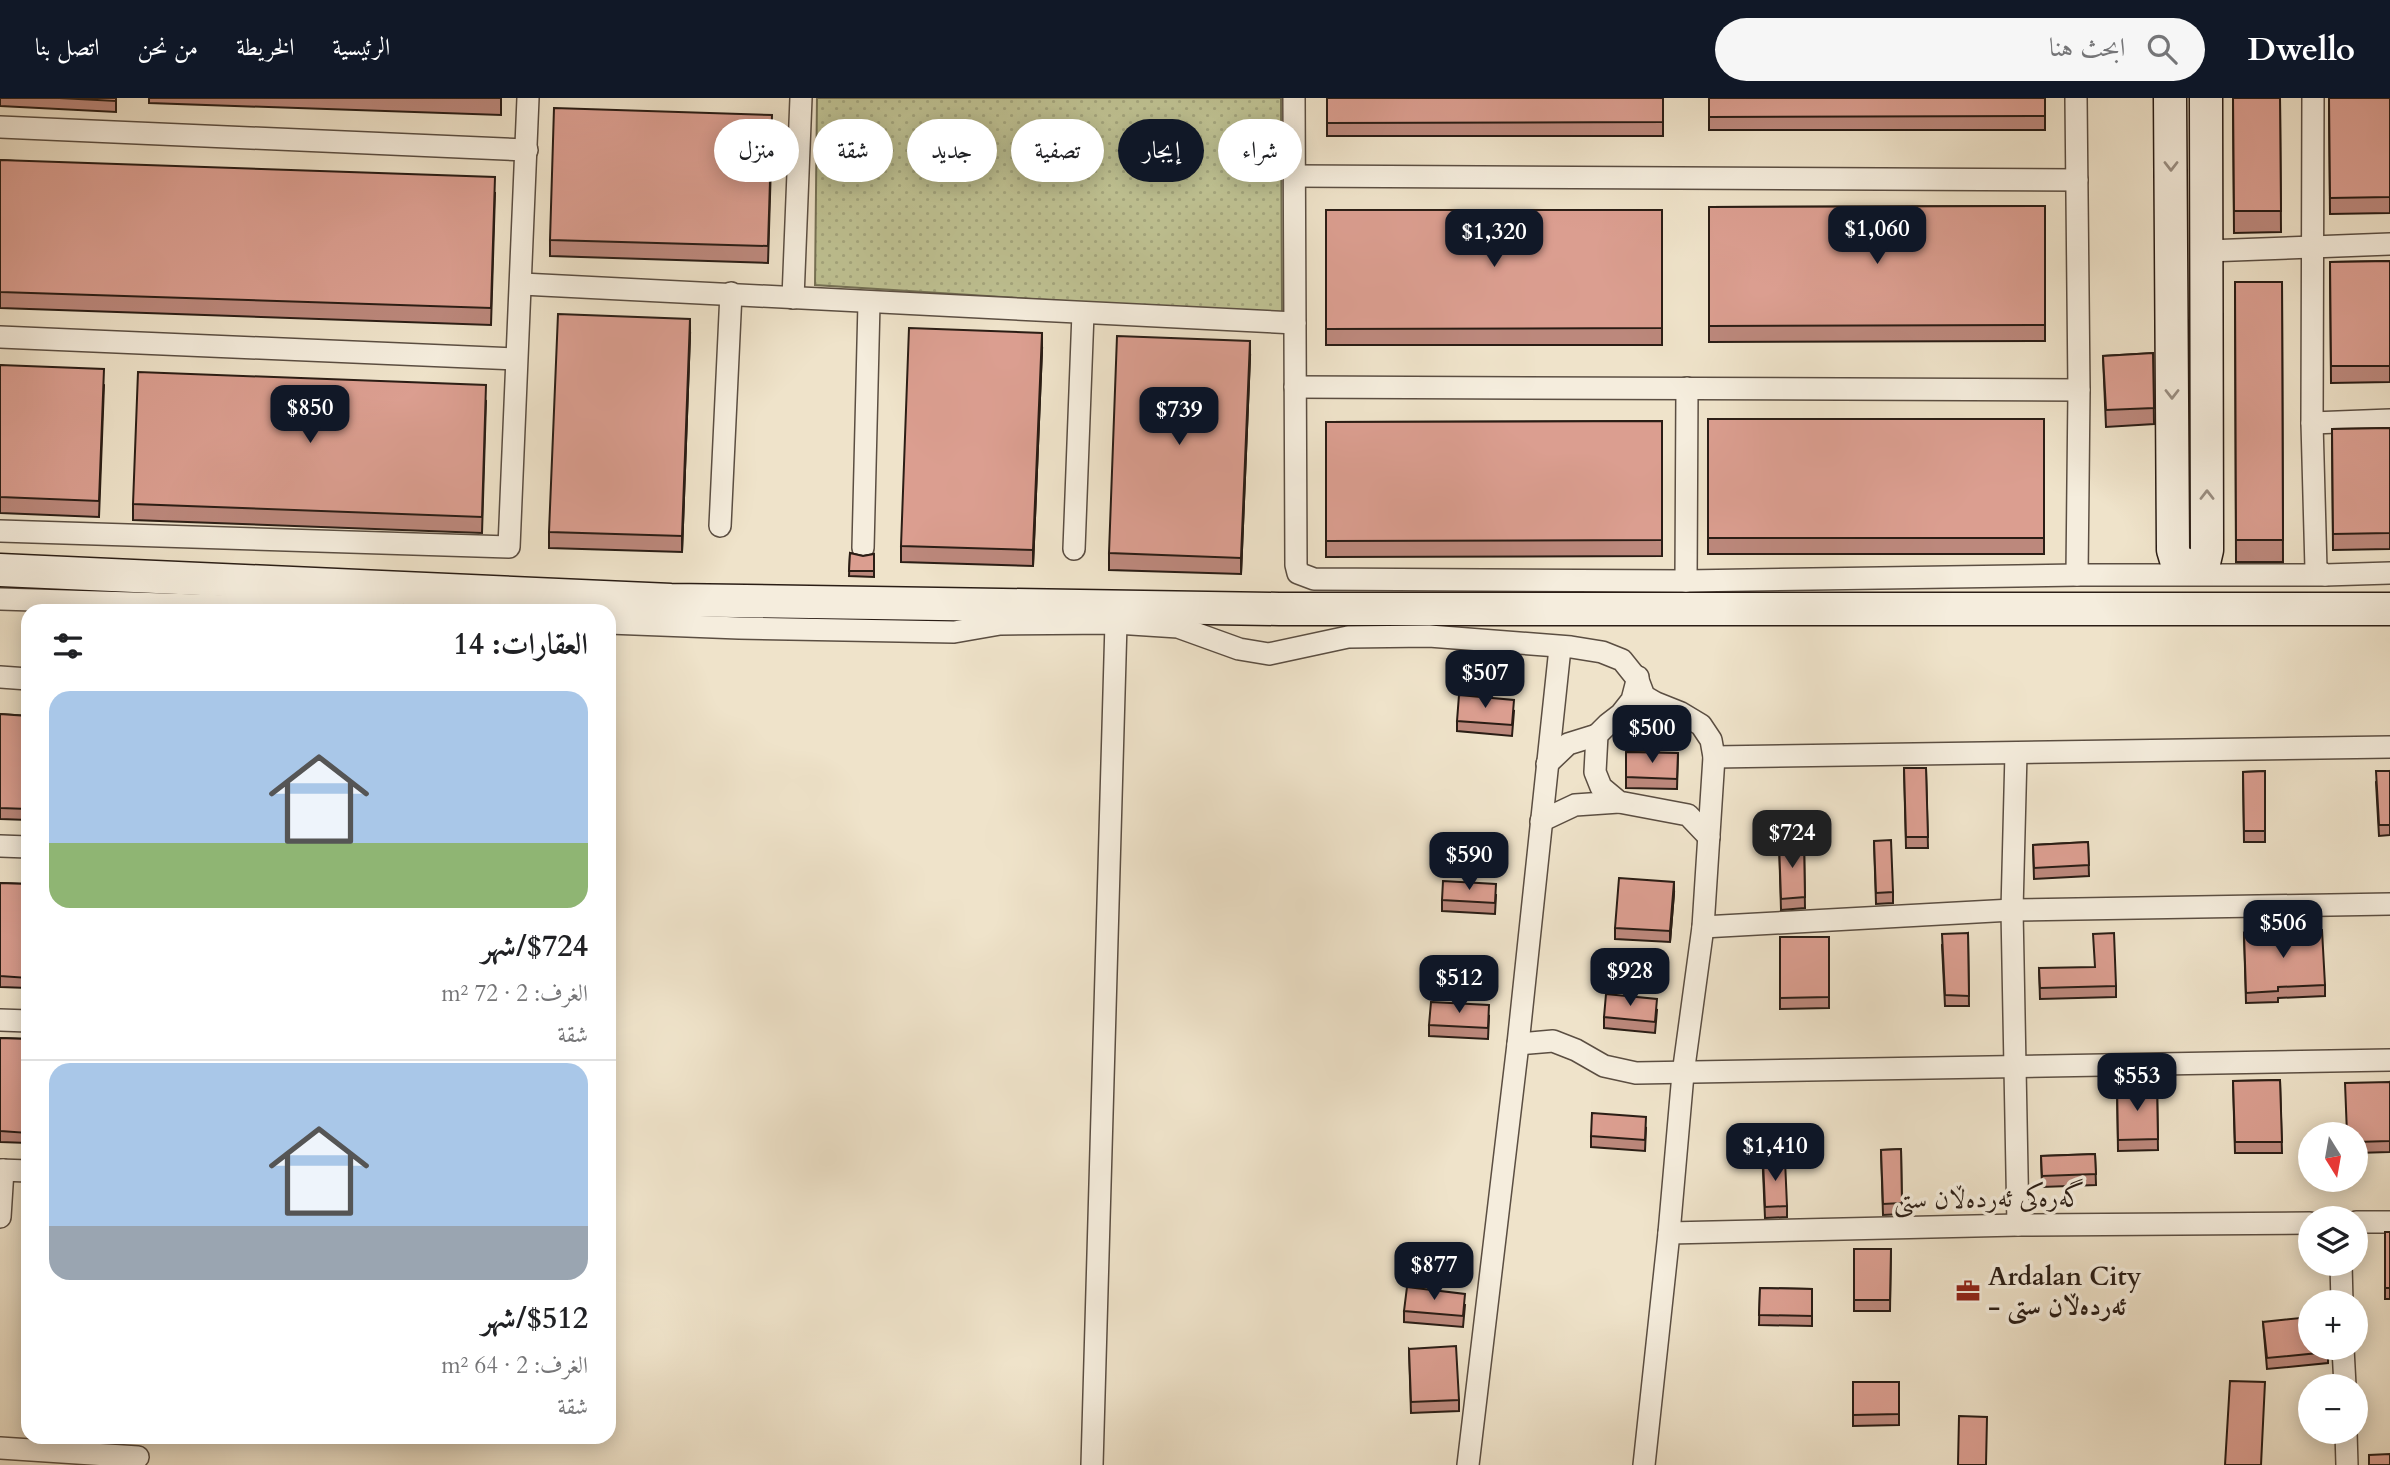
<!DOCTYPE html>
<html lang="ar">
<meta charset="utf-8">
<style>
body{margin:0;font-family:Cardo,Amiri,serif;background:#f6f6f6;color:#202124;direction:rtl;height:100vh;display:flex;flex-direction:column;font-size:26px;white-space:nowrap}
*{box-sizing:border-box;margin:0}
p{font-size:23px;color:#757577}
.icon{flex:none;width:38px;height:38px;fill:none;stroke:currentColor;stroke-width:2;stroke-linecap:round;stroke-linejoin:round}
.map{position:relative;flex:1;overflow:hidden;direction:ltr}
.details{position:absolute;left:21px;top:506px;width:595px;height:840px;display:flex;flex-direction:column;background:#fff;border-radius:21px;box-shadow:0 4px 18px #0003;direction:rtl}
.details>*{flex:none}
.hud{position:absolute;left:637px;top:21px;width:665px;height:63px;direction:rtl;display:flex;gap:14px}
.needle{width:46px;rotate:169deg}
.fabs{position:absolute;left:2298px;top:1024px;display:grid;gap:14px}
.fabs a{display:grid;place-items:center;width:70px;height:70px;border-radius:50%;background:#fff;box-shadow:0 4px 18px #0003;font-size:35px}
.price{position:absolute;translate:-50% -60px;padding:0 16px;border-radius:14px;background:#111827;color:#fff;font-size:23px;line-height:46px;filter:drop-shadow(0 2px 4px #0008)}
.price::after{content:'';position:absolute;left:50%;top:42px;width:21px;height:16px;margin-left:-10px;background:inherit;clip-path:polygon(0 0,100% 0,50% 100%)}
.price.current{background:#222;color:#fff}
ul{padding:0;list-style:none}
li{display:grid;align-content:center;gap:14px;height:371px;padding:0 28px}
li+li{border-top:2px solid #e0e0e0}
li span{display:grid;place-items:center;height:217px;border-radius:21px;color:#555}
li>.icon{margin-inline-start:auto}
span .icon{width:126px;height:126px;fill:#fffc;stroke-width:1}
li b{font-size:30px}
h2{display:flex;justify-content:space-between;align-items:center;height:84px;padding:0 28px;font-size:30px}
.pill{padding:0 24px;border-radius:32px;background:#fff;box-shadow:0 4px 18px #0003;font-size:24px;line-height:63px}
.pill.current{background:#111827;color:#fff}
header{display:flex;align-items:center;gap:42px;box-sizing:border-box;height:98px;padding:0 35px;background:#111827;color:#fff}
header strong{font-size:33px}
nav{display:flex;gap:38px;margin-inline-start:auto;font-size:24px}
.search{width:490px;height:63px;background:#f6f6f6;display:flex;align-items:center;gap:18px;box-sizing:border-box;padding:0 24px;border-radius:38px;color:#757577;font-size:26px}
.map>svg:first-child{display:block}
.park{fill:url(#park-dots);stroke:#747054;stroke-width:2}
.lines{fill:none;stroke-linecap:round;stroke-linejoin:round}
.street-casing{stroke:#5b4e42;stroke-width:24}
.secondary-casing{stroke:#2a1d15;stroke-width:35}
.street{stroke:#f5eddd;stroke-width:21}
.secondary{stroke:#f5eddd;stroke-width:32}
.wall{fill:#bc887c;stroke:#2a1d15;stroke-width:2}
.shaded-wall{fill:#996f65;stroke:#2a1d15;stroke-width:2}
.building{fill:#db9e90;stroke:#2a1d15;stroke-width:2}
.oneway{stroke:#9a8f83}
.labels{text-anchor:middle;stroke-width:7;stroke-linejoin:round;paint-order:stroke}
.street-label{font-size:26px;fill:#2a1d15;stroke:#f5eddd}
.poi-label{font-size:26px;font-weight:bold;fill:#2a1d15;stroke:#f5eddd;text-anchor:start}
</style>
<header>
<strong>Dwello</strong>
<div class="search"><svg class="icon" aria-label="search" viewBox="0 0 24 24"><circle cx="10" cy="10" r="6"/><path d="M15 15l6 6"/></svg>ابحث هنا</div>
<nav><a>الرئيسية</a><a>الخريطة</a><a>من نحن</a><a>اتصل بنا</a></nav>
</header>
<div class="map">
<svg width="2390" height="1367" viewBox="0 0 2390 1367">
<defs>
<pattern id="park-dots" width="8" height="8" patternUnits="userSpaceOnUse" patternTransform="scale(1.75)"><rect width="8" height="8" fill="#bfc293"/><path d="M2 2h.1M6 6h.1" fill="none" stroke="#a4a67e" stroke-width="1.8" stroke-linecap="round"/></pattern>
</defs>
<rect width="100%" height="100%" fill="#efe3ca"/>
<filter id="stains"><feTurbulence type="fractalNoise" baseFrequency=".00286" numOctaves="4"/><feColorMatrix values="0 0 0 0 .2 0 0 0 0 .09 0 0 0 0 .02 0 0 0 .5 -.17"/></filter>
<radialGradient id="worn" r=".72"><stop offset=".6" stop-color="#630" stop-opacity="0"/><stop offset="1" stop-color="#630" stop-opacity=".3"/></radialGradient>
<!-- park -->
<polygon class="park" points="817,0 1281,0 1282,217 815,187"/>
<g class="lines">
<!-- street casing -->
<g class="street-casing">
<g id="street">
<polyline points="1294,0 1296,467 1298,475 1314,481 1686,483 2077,477"/>
<polyline points="2076,0 2079,292 2077,477 2325,477"/>
<polyline points="2313,0 2312,325 2316,471 2325,477 2390,475"/>
<polyline points="0,29 527,52"/>
<polyline points="1295,78 2077,82"/>
<polyline points="2207,153 2390,146"/>
<polyline points="522,186 1295,225"/>
<polyline points="793,200 801,0"/>
<polyline points="0,239 516,261"/>
<polyline points="1295,289 2079,292"/>
<polyline points="2312,325 2390,322"/>
<polyline points="720,428 731,195"/>
<polyline points="0,433 509,449 528,0"/>
<polyline points="863,450 869,205"/>
<polyline points="1074,451 1083,215"/>
<polyline points="1686,483 1687,290"/>
<polyline points="0,501 396,513"/>
<polyline points="609,525 739,530 954,534 1000,526 1116,525 1178,529 1239,551 1269,556 1348,539 1429,538 1571,549 1602,554 1622,562 1638,582 1644,598 1656,605 1681,615 1701,627 1711,642 1714,659 1703,829 1683,976 1669,1135 1644,1367"/>
<polyline points="0,579 28,581"/>
<polyline points="1638,579 1632,602 1621,616 1608,626 1597,637 1595,674 1601,689 1619,704 1688,717 1709,739"/>
<polyline points="2016,655 2012,812 2018,1127"/>
<polyline points="1714,659 2390,649"/>
<polyline points="1547,666 1568,646 1597,637"/>
<polyline points="1541,723 1575,707 1619,704"/>
<polyline points="0,748 28,749"/>
<polyline points="1703,829 2012,812 2390,806"/>
<polyline points="0,922 28,923"/>
<polyline points="1518,946 1553,943 1576,952 1604,968 1636,975 2390,962"/>
<polyline points="0,1072 28,1073"/>
<polyline points="0,1119 3,1072"/>
<polyline points="2356,1124 2390,1124"/>
<polyline points="1669,1135 2018,1127 2310,1125"/>
<polyline points="2341,1166 2342,1204"/>
<polyline points="2343,1250 2345,1288"/>
<polyline points="2346,1334 2347,1367"/>
<polyline points="0,1350 138,1359"/>
<polyline points="1092,1367 1116,525"/>
<polyline points="1468,1367 1518,946 1560,550"/>
</g>
</g>
<!-- secondary casing -->
<g class="secondary-casing">
<g id="secondary">
<polyline points="2170,0 2173,452 2176,462 2191,469 2204,465 2207,452 2206,0"/>
<polyline points="0,472 671,502 1279,511 2390,511"/>
</g>
</g>
<!-- street -->
<use href="#street" class="street"/>
<!-- secondary -->
<use href="#secondary" class="secondary"/>
</g>
<!-- wall -->
<g class="wall">
<polygon points="0,0 116,0 116,14 0,8"/>
<polygon points="149,0 501,0 501,17 149,5"/>
<rect x="1327" y="0" width="336" height="38"/>
<rect x="1709" y="0" width="336" height="32"/>
<polygon points="2233,0 2280,0 2281,134 2234,135"/>
<polygon points="2329,0 2390,0 2390,115 2330,116"/>
<polygon points="772,33 768,165 550,158 550,142"/>
<polygon points="0,62 495,95 491,227 0,210"/>
<polygon points="2045,108 2045,243 1709,244 1709,109"/>
<rect x="1326" y="112" width="336" height="135"/>
<polygon points="2390,163 2390,284 2331,285 2330,164"/>
<polygon points="2235,184 2282,184 2283,464 2236,464"/>
<polygon points="690,237 682,454 549,450 549,434"/>
<polygon points="1042,252 1033,468 901,464 901,448"/>
<polygon points="2153,255 2154,326 2106,329 2103,258"/>
<polygon points="1250,259 1241,476 1109,472 1109,455"/>
<polygon points="0,267 104,287 99,419 0,415"/>
<polygon points="486,303 482,435 133,422 133,406"/>
<rect x="1708" y="321" width="336" height="135"/>
<polygon points="1662,323 1662,458 1326,459 1326,324"/>
<polygon points="2390,330 2390,451 2333,452 2332,331"/>
<polygon points="850,455 863,458 874,456 874,479 849,478"/>
<polygon points="1514,613 1512,638 1457,633 1457,623"/>
<polygon points="0,616 28,618 28,722 0,721"/>
<polygon points="1626,654 1678,655 1677,691 1626,690"/>
<polygon points="1904,670 1926,670 1928,750 1906,750"/>
<polygon points="2265,673 2265,744 2244,744 2243,674"/>
<polygon points="2390,673 2390,737 2379,738 2376,684"/>
<polygon points="1874,743 1893,794 1893,805 1876,806"/>
<polygon points="1779,744 1804,744 1805,810 1781,812"/>
<polygon points="2088,744 2089,778 2034,781 2033,747"/>
<polygon points="0,785 28,786 28,890 0,889"/>
<polygon points="1674,795 1670,844 1615,841 1615,830"/>
<polygon points="1496,797 1495,816 1442,813 1442,802"/>
<polygon points="1968,835 1969,908 1945,908 1942,847"/>
<polygon points="2244,835 2325,887 2325,898 2278,900 2278,904 2246,905"/>
<polygon points="1780,839 1829,839 1829,910 1780,911"/>
<polygon points="2039,870 2116,888 2116,899 2040,901"/>
<polygon points="1657,912 1655,935 1604,930 1604,919"/>
<polygon points="1489,918 1488,941 1429,938 1429,927"/>
<polygon points="0,940 28,941 28,1045 0,1044"/>
<polygon points="2280,982 2282,1055 2235,1055 2233,983"/>
<polygon points="2390,984 2390,1054 2356,1055 2356,1036"/>
<polygon points="2117,988 2157,988 2158,1052 2118,1053"/>
<polygon points="1646,1030 1645,1053 1591,1049 1591,1038"/>
<polygon points="1901,1051 1902,1116 1883,1117 1881,1052"/>
<polygon points="2095,1056 2096,1087 2042,1089 2041,1058"/>
<polygon points="1763,1073 1787,1108 1787,1119 1765,1120"/>
<rect x="2385" y="1134" width="5" height="67"/>
<polygon points="1854,1151 1891,1151 1890,1213 1854,1213"/>
<polygon points="1760,1190 1812,1191 1812,1228 1759,1227"/>
<polygon points="1465,1207 1463,1229 1404,1224 1404,1213"/>
<polygon points="2263,1224 2328,1250 2328,1265 2267,1271"/>
<polygon points="1409,1251 1459,1302 1459,1313 1411,1315"/>
<polygon points="1853,1284 1899,1284 1899,1327 1853,1328"/>
</g>
<!-- shaded-wall -->
<g class="shaded-wall">
<polygon points="690,221 690,237 682,454 682,438"/>
<polygon points="1042,235 1042,252 1033,468 1033,452"/>
<polygon points="1250,243 1250,259 1241,476 1241,460"/>
<polygon points="1674,784 1674,795 1670,844 1670,833"/>
</g>
<!-- building -->
<g class="building">
<polygon points="59,0 116,0 116,3"/>
<polygon points="1327,0 1663,0 1663,24 1327,25"/>
<polygon points="1709,0 2045,0 2045,18 1709,19"/>
<polygon points="2233,0 2280,0 2281,113 2234,113"/>
<polygon points="2329,0 2390,0 2390,99 2330,100"/>
<polygon points="554,10 772,17 768,148 550,142"/>
<polygon points="0,62 495,79 491,210 0,194"/>
<polygon points="2045,108 2045,227 1709,228 1709,109"/>
<polygon points="1326,112 1662,112 1662,230 1326,231"/>
<polygon points="2390,163 2390,268 2331,268 2330,164"/>
<polygon points="2235,184 2282,184 2283,442 2236,442"/>
<polygon points="558,216 690,221 682,438 549,434"/>
<polygon points="909,230 1042,235 1033,452 901,448"/>
<polygon points="1117,238 1250,243 1241,460 1109,455"/>
<polygon points="2153,255 2154,310 2106,312 2103,258"/>
<polygon points="0,267 104,271 99,403 0,399"/>
<polygon points="138,274 486,287 482,419 133,406"/>
<rect x="1708" y="321" width="336" height="119"/>
<polygon points="1662,323 1662,442 1326,443 1326,324"/>
<polygon points="2390,330 2390,435 2333,436 2332,331"/>
<polygon points="850,455 863,458 874,456 874,473 849,473"/>
<polygon points="1459,597 1514,602 1512,627 1457,623"/>
<polygon points="0,616 28,618 28,711 0,710"/>
<polygon points="1626,654 1678,655 1677,681 1626,679"/>
<polygon points="1904,670 1926,670 1928,739 1906,739"/>
<polygon points="2265,673 2265,733 2244,733 2243,674"/>
<polygon points="2376,673 2390,673 2390,727 2379,727"/>
<polygon points="1891,742 1893,794 1876,795 1874,743"/>
<polygon points="1779,744 1804,744 1805,799 1781,801"/>
<polygon points="2088,744 2089,767 2034,770 2033,747"/>
<polygon points="1619,780 1674,784 1670,833 1615,830"/>
<polygon points="1443,783 1496,786 1495,805 1442,802"/>
<polygon points="0,785 28,786 28,880 0,878"/>
<polygon points="2322,832 2325,887 2278,889 2278,893 2246,895 2244,835"/>
<polygon points="1968,835 1969,898 1945,897 1942,836"/>
<polygon points="2114,835 2116,888 2040,890 2039,870 2095,869 2093,836"/>
<polygon points="1780,839 1829,839 1829,899 1780,900"/>
<polygon points="1606,896 1657,901 1655,924 1604,919"/>
<polygon points="1431,904 1489,907 1488,930 1429,927"/>
<polygon points="0,940 28,941 28,1035 0,1033"/>
<polygon points="2280,982 2282,1044 2235,1044 2233,983"/>
<polygon points="2390,984 2390,1043 2356,1044 2356,1036 2347,1036 2345,985"/>
<polygon points="2117,988 2157,988 2158,1041 2118,1042"/>
<polygon points="1592,1015 1646,1019 1645,1042 1591,1038"/>
<polygon points="1901,1051 1902,1105 1883,1106 1881,1052"/>
<polygon points="2095,1056 2096,1076 2042,1078 2041,1058"/>
<polygon points="1763,1062 1785,1062 1787,1108 1765,1109"/>
<rect x="2385" y="1134" width="5" height="56"/>
<polygon points="1854,1151 1891,1151 1890,1202 1854,1202"/>
<polygon points="1407,1189 1465,1196 1463,1218 1404,1213"/>
<polygon points="1760,1190 1812,1191 1812,1218 1759,1217"/>
<polygon points="2310,1219 2310,1250 2328,1250 2328,1254 2267,1260 2263,1224"/>
<polygon points="1456,1248 1459,1302 1411,1304 1409,1251"/>
<polygon points="2230,1283 2265,1284 2261,1367 2225,1367"/>
<polygon points="1853,1284 1899,1284 1899,1316 1853,1317"/>
<polygon points="1959,1318 1987,1319 1986,1367 1958,1367"/>
<polygon points="2390,1356 2390,1367 2369,1367 2369,1357"/>
</g>
<!-- one-way arrows -->
<defs><path id="oneway-chevron" d="M-2-3.5L2.5 0L-2 3.5" fill="none" stroke-width="1.6" stroke-linecap="round" stroke-linejoin="round" transform="scale(1.75)"/></defs>
<g class="oneway">
<use href="#oneway-chevron" transform="translate(2171 68) rotate(90)"/>
<use href="#oneway-chevron" transform="translate(2172 296) rotate(90)"/>
<use href="#oneway-chevron" transform="translate(2207 397) rotate(-90)"/>
</g>
<!-- icons -->
<defs>
<g id="office-bare" transform="scale(1.89)"><path d="M-6-3h4V-5.5h4V-3h4V5H-6ZM-1-4.5V-3h2v-1.5ZM-6 0V1H6V0Z" fill="#8f2418" stroke="#f5eddd" stroke-width="2.5" paint-order="stroke"/></g>
</defs>
<g fill-rule="evenodd">
<use href="#office-bare" x="1968" y="1193"/>
</g>
<g class="labels">
<!-- street labels -->
<g class="street-label">
<text transform="translate(1989 1100) rotate(-1)" y="9">گەرەکی ئەردەڵان ستی</text>
</g>
<!-- poi labels -->
<g class="poi-label">
<text x="1988" y="1187">Ardalan City<tspan x="1988" dy="30">- ئەردەڵان ستی</tspan></text>
</g>
</g>
<rect width="100%" height="100%" filter="url(#stains)"/>
<rect width="100%" height="100%" fill="url(#worn)"/>
</svg>
<div class="fabs">
<a><svg class="needle" viewBox="-14 -14 28 28"><path d="M0-13l5 13h-10z" fill="#e53935"/><path d="M0 13l5-13h-10z" fill="#757577"/></svg></a>
<a><svg class="icon" aria-label="layers" viewBox="0 0 24 24"><path d="M12 4l9 5-9 5-9-5zM3 14l9 5 9-5"/></svg></a>
<a>+</a>
<a>−</a>
</div>
<b class="price" style="left:1877px;top:168px">$1,060</b>
<b class="price" style="left:1494px;top:171px">$1,320</b>
<b class="price" style="left:310px;top:347px">$850</b>
<b class="price" style="left:1179px;top:349px">$739</b>
<b class="price" style="left:1485px;top:612px">$507</b>
<b class="price" style="left:1652px;top:667px">$500</b>
<b class="price current" style="left:1792px;top:772px">$724</b>
<b class="price" style="left:1469px;top:794px">$590</b>
<b class="price" style="left:2283px;top:862px">$506</b>
<b class="price" style="left:1630px;top:910px">$928</b>
<b class="price" style="left:1459px;top:917px">$512</b>
<b class="price" style="left:2137px;top:1015px">$553</b>
<b class="price" style="left:1775px;top:1085px">$1,410</b>
<b class="price" style="left:1434px;top:1204px">$877</b>
<div class="hud">
<a class="pill">شراء</a>
<a class="pill current">إيجار</a>
<a class="pill">تصفية</a>
<a class="pill">جديد</a>
<a class="pill">شقة</a>
<a class="pill">منزل</a>
</div>
<section class="details">
<h2>العقارات: 14<svg class="icon" aria-label="filters" viewBox="0 0 24 24"><path d="M4 7h16M4 17h16"/><circle cx="9" cy="7" r="2"/><circle cx="15" cy="17" r="2"/></svg></h2>
<ul>
<li><span style="background:linear-gradient(#a9c7e8 70%,#8fb573 0)"><svg class="icon" aria-label="home" viewBox="0 0 24 24"><path d="M3 11l9-7 9 7M6 9v11h12V9"/></svg></span><div><b>$724/شهر</b><p>الغرف: 2 · 72 m²</p><p>شقة</p></div></li>
<li><span style="background:linear-gradient(#a9c7e8 75%,#9aa5b1 0)"><svg class="icon" aria-label="home" viewBox="0 0 24 24"><path d="M3 11l9-7 9 7M6 9v11h12V9"/></svg></span><div><b>$512/شهر</b><p>الغرف: 2 · 64 m²</p><p>شقة</p></div></li>
</ul>
</section>
</div>
